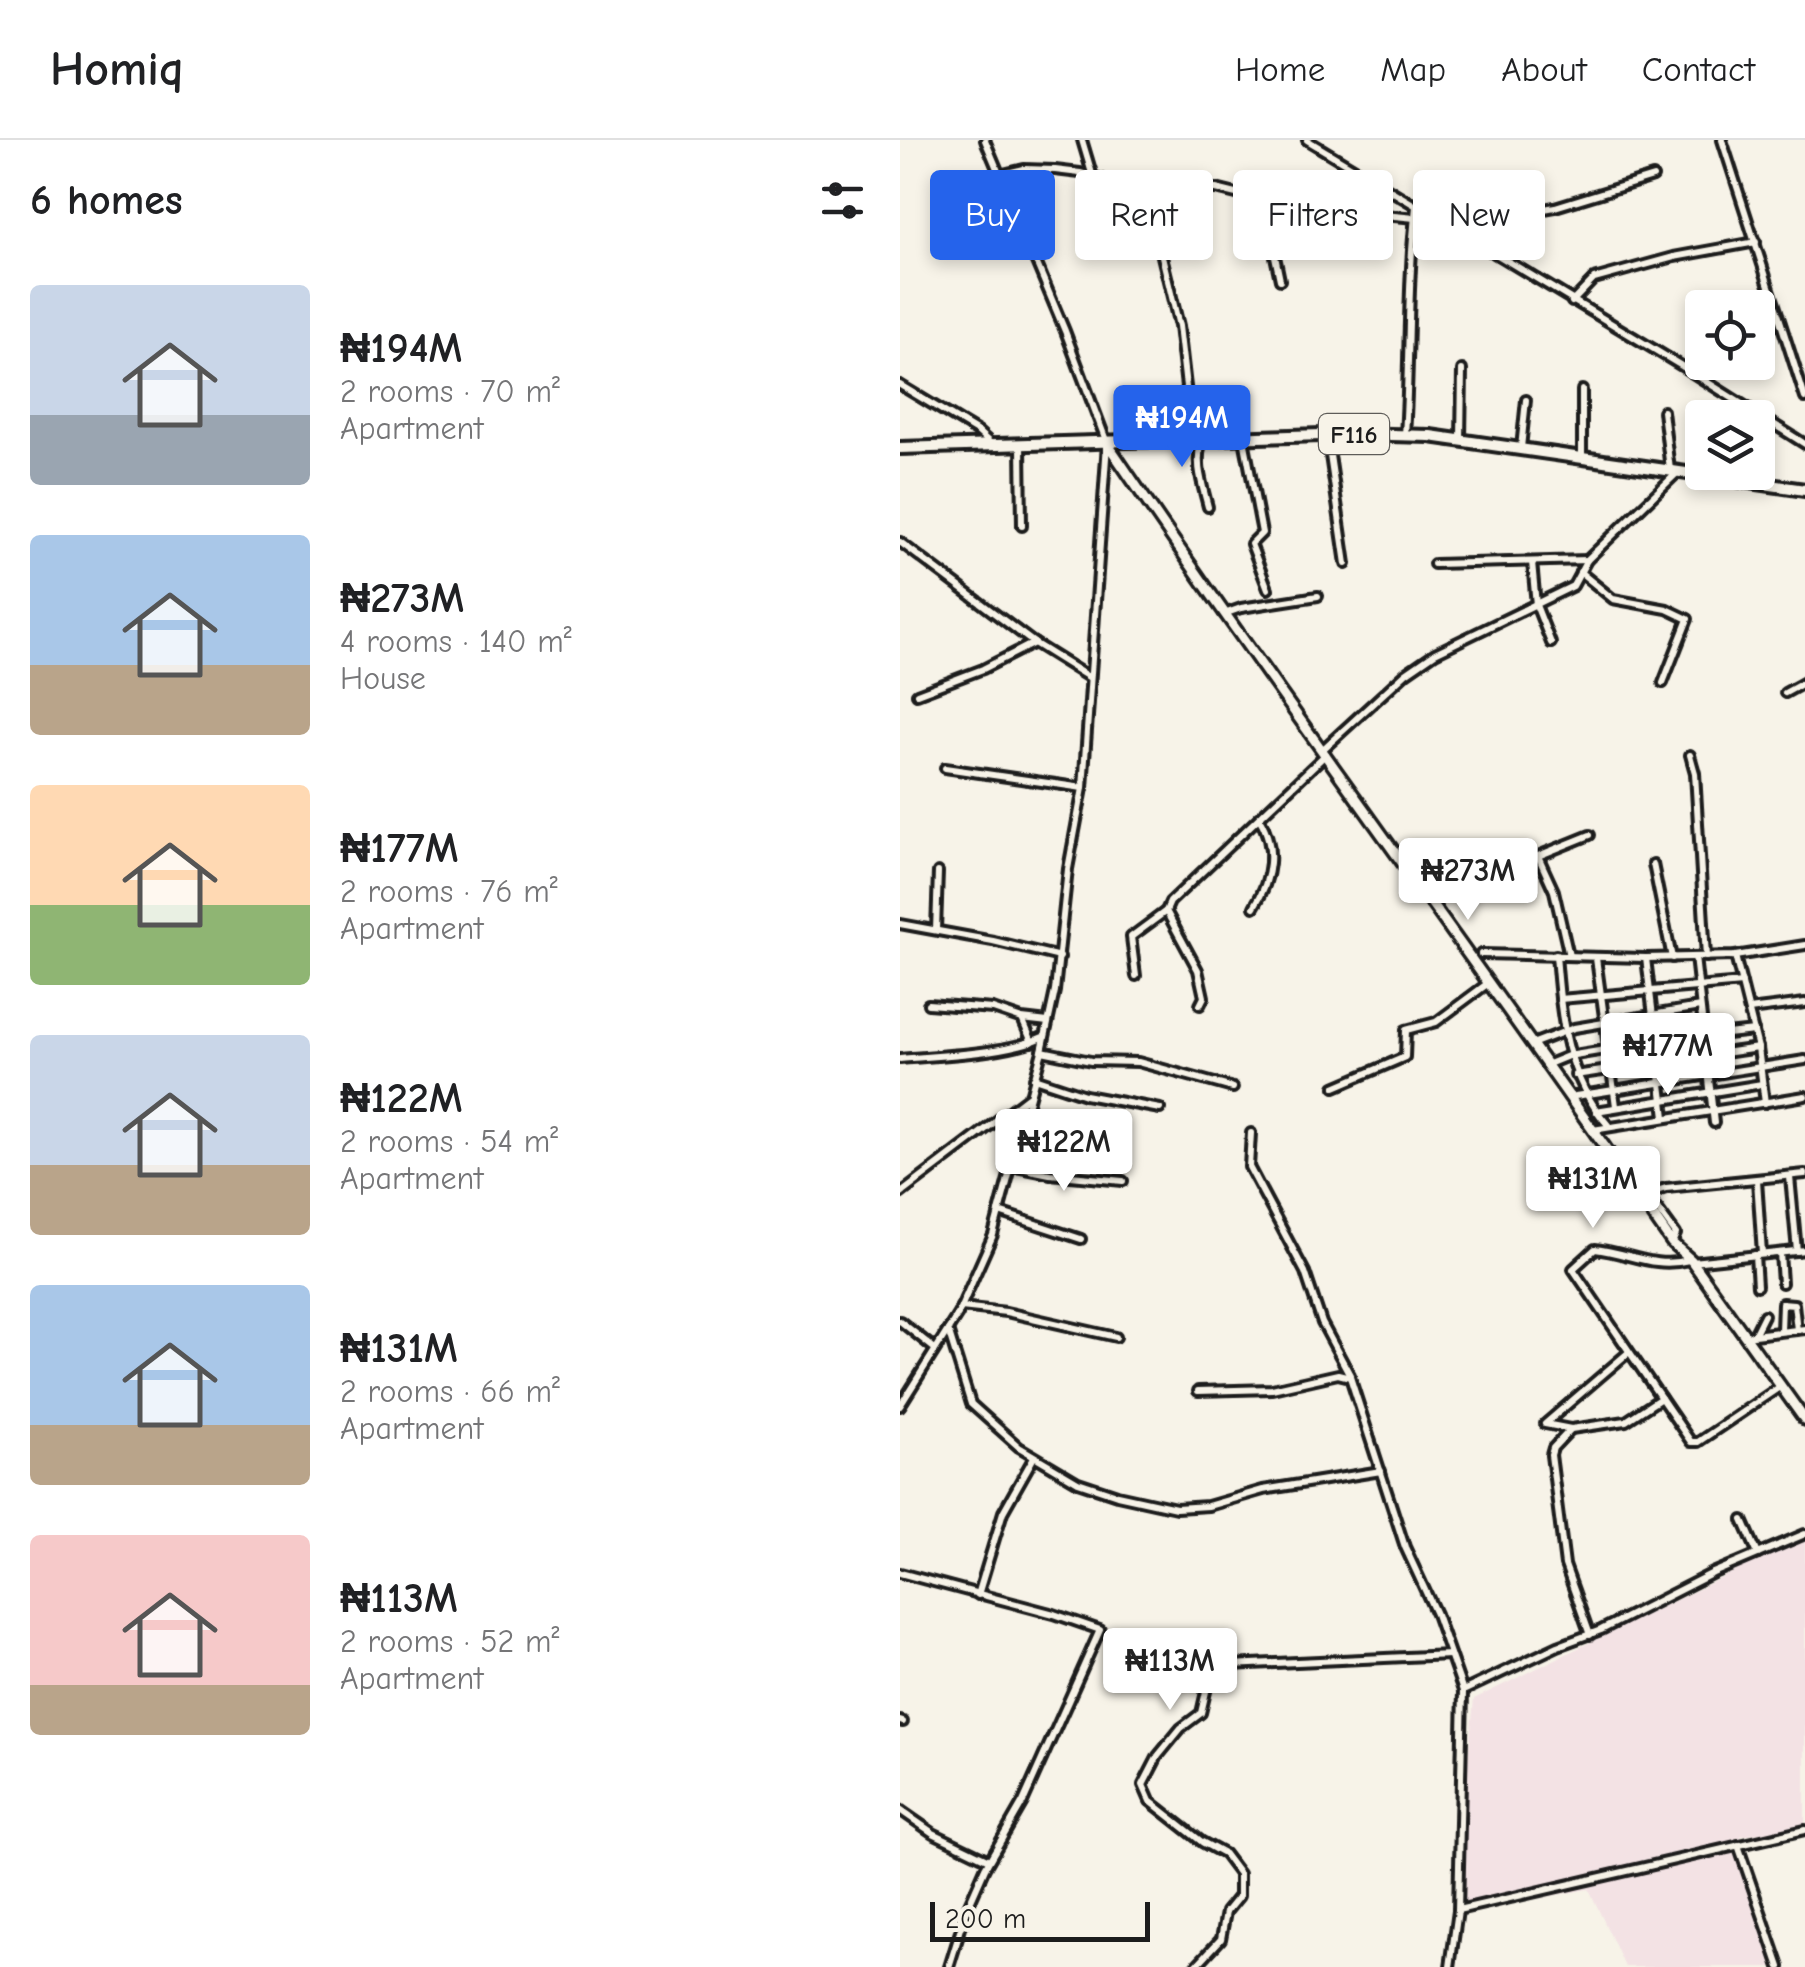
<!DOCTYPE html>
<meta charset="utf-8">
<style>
body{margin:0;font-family:"Comic Neue",sans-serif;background:#f2f2f2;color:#202124;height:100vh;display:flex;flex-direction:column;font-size:38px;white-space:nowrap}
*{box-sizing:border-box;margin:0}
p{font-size:32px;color:#757577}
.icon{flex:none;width:55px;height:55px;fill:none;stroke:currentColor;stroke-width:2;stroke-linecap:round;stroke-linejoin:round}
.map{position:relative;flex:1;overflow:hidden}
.side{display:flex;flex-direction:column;background:#fff;width:900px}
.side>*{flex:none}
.hud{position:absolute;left:30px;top:30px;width:725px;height:90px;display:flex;gap:20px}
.tools{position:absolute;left:785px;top:150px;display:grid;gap:20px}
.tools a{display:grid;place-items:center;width:90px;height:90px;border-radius:10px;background:#fff;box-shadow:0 5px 15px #0003;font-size:50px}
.scale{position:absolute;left:30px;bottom:25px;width:220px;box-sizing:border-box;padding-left:10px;border:5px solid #1c1c1c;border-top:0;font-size:28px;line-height:35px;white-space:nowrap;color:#1c1c1c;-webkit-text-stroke:8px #f7f3e8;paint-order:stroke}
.price{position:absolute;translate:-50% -85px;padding:0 22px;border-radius:10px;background:#fff;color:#222;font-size:32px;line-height:65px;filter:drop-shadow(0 2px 5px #0008)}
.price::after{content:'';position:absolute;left:50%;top:60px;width:30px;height:22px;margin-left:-15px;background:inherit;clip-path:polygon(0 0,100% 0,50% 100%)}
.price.on{background:#2563eb;color:#fff}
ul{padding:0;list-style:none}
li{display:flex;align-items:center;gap:30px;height:250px;padding:0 30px}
li span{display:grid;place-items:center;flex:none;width:280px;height:200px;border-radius:10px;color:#555}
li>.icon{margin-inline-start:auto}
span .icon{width:120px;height:120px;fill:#fffc;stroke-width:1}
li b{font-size:42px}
h2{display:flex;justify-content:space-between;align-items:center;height:120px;padding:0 30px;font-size:42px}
.pill{padding:0 35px;border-radius:10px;background:#fff;box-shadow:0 5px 15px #0003;font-size:35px;line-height:90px}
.pill.on{background:#2563eb;color:#fff}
header{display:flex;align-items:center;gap:60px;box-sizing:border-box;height:140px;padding:0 50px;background:#fff;border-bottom:2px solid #e0e0e0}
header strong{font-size:48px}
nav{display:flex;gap:55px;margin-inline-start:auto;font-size:35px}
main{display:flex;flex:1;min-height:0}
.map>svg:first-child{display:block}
.built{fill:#f3e2e4}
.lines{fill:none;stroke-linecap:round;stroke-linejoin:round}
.street-casing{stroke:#1c1c1c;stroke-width:14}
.secondary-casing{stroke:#1c1c1c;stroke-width:16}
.primary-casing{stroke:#1c1c1c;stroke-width:18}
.street{stroke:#f7f3e8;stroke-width:6}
.secondary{stroke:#f7f3e8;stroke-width:9}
.primary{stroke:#f7f3e8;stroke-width:10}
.labels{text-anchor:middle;stroke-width:8;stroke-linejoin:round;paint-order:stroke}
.shield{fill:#f7f3e8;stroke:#5e5c59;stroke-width:2.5}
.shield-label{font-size:25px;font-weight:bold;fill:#1c1c1c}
</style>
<header>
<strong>Homiq</strong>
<nav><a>Home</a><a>Map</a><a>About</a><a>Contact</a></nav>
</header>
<main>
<section class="side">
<h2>6 homes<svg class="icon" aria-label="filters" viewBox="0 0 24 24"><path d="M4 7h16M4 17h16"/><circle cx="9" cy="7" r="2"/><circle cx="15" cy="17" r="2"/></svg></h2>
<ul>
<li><span style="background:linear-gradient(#c9d6e8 65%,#9aa5b1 0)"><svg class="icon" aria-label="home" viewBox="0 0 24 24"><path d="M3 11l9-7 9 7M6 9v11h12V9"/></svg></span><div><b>₦194M</b><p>2 rooms · 70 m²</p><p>Apartment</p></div></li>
<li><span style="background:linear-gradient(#a9c7e8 65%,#b9a48a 0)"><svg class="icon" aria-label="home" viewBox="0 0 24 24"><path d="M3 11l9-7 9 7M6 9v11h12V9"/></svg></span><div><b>₦273M</b><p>4 rooms · 140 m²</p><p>House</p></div></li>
<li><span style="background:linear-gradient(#ffd9b3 60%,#8fb573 0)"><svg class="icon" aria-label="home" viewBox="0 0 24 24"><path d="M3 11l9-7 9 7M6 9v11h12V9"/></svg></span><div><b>₦177M</b><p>2 rooms · 76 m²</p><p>Apartment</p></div></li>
<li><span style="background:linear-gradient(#c9d6e8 65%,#b9a48a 0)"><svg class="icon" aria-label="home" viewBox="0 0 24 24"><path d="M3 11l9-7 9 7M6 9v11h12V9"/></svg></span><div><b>₦122M</b><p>2 rooms · 54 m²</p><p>Apartment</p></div></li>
<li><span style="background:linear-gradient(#a9c7e8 70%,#b9a48a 0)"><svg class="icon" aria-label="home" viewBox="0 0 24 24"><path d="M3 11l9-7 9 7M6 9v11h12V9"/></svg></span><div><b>₦131M</b><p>2 rooms · 66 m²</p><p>Apartment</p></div></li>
<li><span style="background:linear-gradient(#f6c9c9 75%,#b9a48a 0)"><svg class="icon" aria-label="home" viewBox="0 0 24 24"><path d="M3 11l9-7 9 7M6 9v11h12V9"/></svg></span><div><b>₦113M</b><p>2 rooms · 52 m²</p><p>Apartment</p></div></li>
</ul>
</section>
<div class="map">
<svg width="905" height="1827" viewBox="0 0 905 1827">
<rect width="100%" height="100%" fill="#f7f3e8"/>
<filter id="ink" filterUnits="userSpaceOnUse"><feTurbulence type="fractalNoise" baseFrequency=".01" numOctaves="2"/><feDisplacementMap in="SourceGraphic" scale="20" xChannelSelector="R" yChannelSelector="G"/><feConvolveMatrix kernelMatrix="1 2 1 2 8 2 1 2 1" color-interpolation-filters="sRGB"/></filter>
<g filter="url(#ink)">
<!-- built -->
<polygon class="built" points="905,1397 905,1686 841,1696 883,1827 725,1827 689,1749 553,1774 574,1559"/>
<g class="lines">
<!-- street casing -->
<g class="street-casing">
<g id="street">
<polyline points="182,0 193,37"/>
<polyline points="407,0 780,225 905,304"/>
<polyline points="822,0 905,258"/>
<polyline points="99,35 124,29 155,30 180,33 234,48 316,49 381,65 515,78"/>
<polyline points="249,48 253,79 279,186 292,299"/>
<polyline points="368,62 371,97 380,140"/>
<polyline points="589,111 622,73 655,67 753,37"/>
<polyline points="672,162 694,139 774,117 856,102"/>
<polyline points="0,245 78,292 90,303"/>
<polyline points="763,271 770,330"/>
<polyline points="427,295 446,424"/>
<path d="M505 295C510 219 507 143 516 67"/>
<polyline points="344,299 362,393 351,404 368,449"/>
<path d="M303 300C293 319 303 347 308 367"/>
<polyline points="561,300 562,230"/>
<polyline points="121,304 122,386"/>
<polyline points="621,308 626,260"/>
<polyline points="682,316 682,250"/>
<polyline points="0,402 134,503 190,538"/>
<polyline points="632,422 636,465 651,503"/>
<polyline points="534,424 687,420"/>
<polyline points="680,432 713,459 767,469 788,479 763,543"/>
<polyline points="324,474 341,468 418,456"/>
<polyline points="885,553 905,542"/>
<polyline points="17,554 83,529 134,503"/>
<polyline points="422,610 506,533 535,513 673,446 687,420 779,331"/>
<polyline points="790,615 795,633 806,817"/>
<polyline points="45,628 183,648"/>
<polyline points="753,724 772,818"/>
<path d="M354 767C372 739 377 707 359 678"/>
<polyline points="266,771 298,830 304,857 300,865"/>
<polyline points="0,784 93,801 160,817"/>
<polyline points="36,790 38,732"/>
<polyline points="581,814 746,818 835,816 905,805"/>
<path d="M656 815C661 877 666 937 708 985"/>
<polyline points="669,816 654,751 638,716 690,695"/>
<polyline points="835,816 858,908 865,963"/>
<polyline points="795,817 814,983"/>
<polyline points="696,818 716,966"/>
<polyline points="746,818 765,977"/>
<polyline points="236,836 231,797 266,771 270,762 424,616"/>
<polyline points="660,859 842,843"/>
<polyline points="28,864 93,869 122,879 148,882"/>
<polyline points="849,870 905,863"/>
<polyline points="123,881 132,902"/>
<polyline points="632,904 674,888 800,867"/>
<polyline points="142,911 191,921 238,922 333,948"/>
<path d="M0 919C42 915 105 914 143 897"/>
<polyline points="646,925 668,916 755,902 854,891"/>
<polyline points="675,935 858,908"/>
<polyline points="134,938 185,955 260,969"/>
<polyline points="435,947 505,917 506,890 536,882 587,844"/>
<polyline points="669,957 905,920"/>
<polyline points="696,971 862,944"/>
<polyline points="693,990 905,956"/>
<polyline points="351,993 349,1027 405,1132 422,1183 450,1235"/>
<polyline points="110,1026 150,1034 223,1041"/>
<polyline points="890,1037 897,1111"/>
<polyline points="857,1040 862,1114"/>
<polyline points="0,1054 128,957"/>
<polyline points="99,1072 181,1099"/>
<polyline points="772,1103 776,1094 747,1054 766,1048 905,1034"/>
<polyline points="880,1113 882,1143"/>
<polyline points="855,1115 857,1146"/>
<path d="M789 1120C753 1129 730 1113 695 1109L673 1129 791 1302H798L881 1246"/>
<polyline points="792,1122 905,1110"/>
<polyline points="61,1167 106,1172 216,1197"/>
<polyline points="0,1181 35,1209"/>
<polyline points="48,1190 71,1264 119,1307 178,1342 217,1355 276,1368 308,1366 363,1350 481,1331"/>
<polyline points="881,1191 882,1163 894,1164 897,1190"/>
<polyline points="855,1193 864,1175"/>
<polyline points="845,1196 905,1189"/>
<polyline points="729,1212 645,1284 671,1289 726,1281 761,1258"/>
<polyline points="298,1251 372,1249 438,1234 450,1237 505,1407 536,1474 563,1551 558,1770 550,1827"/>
<polyline points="0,1266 58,1174 93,1095 142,911 155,851 168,729 183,648 207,303 165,191 85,0"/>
<polyline points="670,1290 653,1308 651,1315 665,1425 690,1495"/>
<polyline points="843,1380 858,1414"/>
<polyline points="0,1433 154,1474 200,1490 123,1662 85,1728 67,1769 49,1827"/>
<polyline points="78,1455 103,1372 134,1317"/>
<polyline points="563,1551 658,1506 701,1490 813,1433 905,1394"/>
<polyline points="0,1581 3,1582"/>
<polyline points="0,1670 33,1693 89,1720"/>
<polyline points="838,1705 880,1827"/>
<polyline points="558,1770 905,1690"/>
<polyline points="295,1827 321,1799 326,1772 339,1756 339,1734 324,1714 302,1702 250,1661 243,1645 258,1616 281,1588 301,1573 311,1530 330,1525 550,1515"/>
</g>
</g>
<!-- secondary casing -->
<g class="secondary-casing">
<path id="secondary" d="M207 303C390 573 586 834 772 1103L791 1120 905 1280"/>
</g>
<!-- primary casing -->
<g class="primary-casing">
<polyline id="primary" points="0,308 452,294 530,296 905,350"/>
</g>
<!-- street -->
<use href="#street" class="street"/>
<!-- secondary -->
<use href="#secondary" class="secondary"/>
<!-- primary -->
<use href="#primary" class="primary"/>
</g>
</g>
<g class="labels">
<!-- shield labels -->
<rect class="shield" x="419" y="274" width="70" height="40" rx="8"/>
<g class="shield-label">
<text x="454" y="303">F116</text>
</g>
</g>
</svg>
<div class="tools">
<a><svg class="icon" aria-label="locate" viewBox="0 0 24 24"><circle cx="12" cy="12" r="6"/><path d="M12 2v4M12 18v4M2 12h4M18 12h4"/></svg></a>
<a><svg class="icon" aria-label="layers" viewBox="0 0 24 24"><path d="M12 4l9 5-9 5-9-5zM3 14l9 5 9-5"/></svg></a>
</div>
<div class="scale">200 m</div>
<b class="price on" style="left:282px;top:330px">₦194M</b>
<b class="price" style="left:568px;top:783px">₦273M</b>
<b class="price" style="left:768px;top:958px">₦177M</b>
<b class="price" style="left:164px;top:1054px">₦122M</b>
<b class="price" style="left:693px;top:1091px">₦131M</b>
<b class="price" style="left:270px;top:1573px">₦113M</b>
<div class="hud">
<a class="pill on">Buy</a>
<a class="pill">Rent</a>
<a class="pill">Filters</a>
<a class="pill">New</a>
</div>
</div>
</main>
